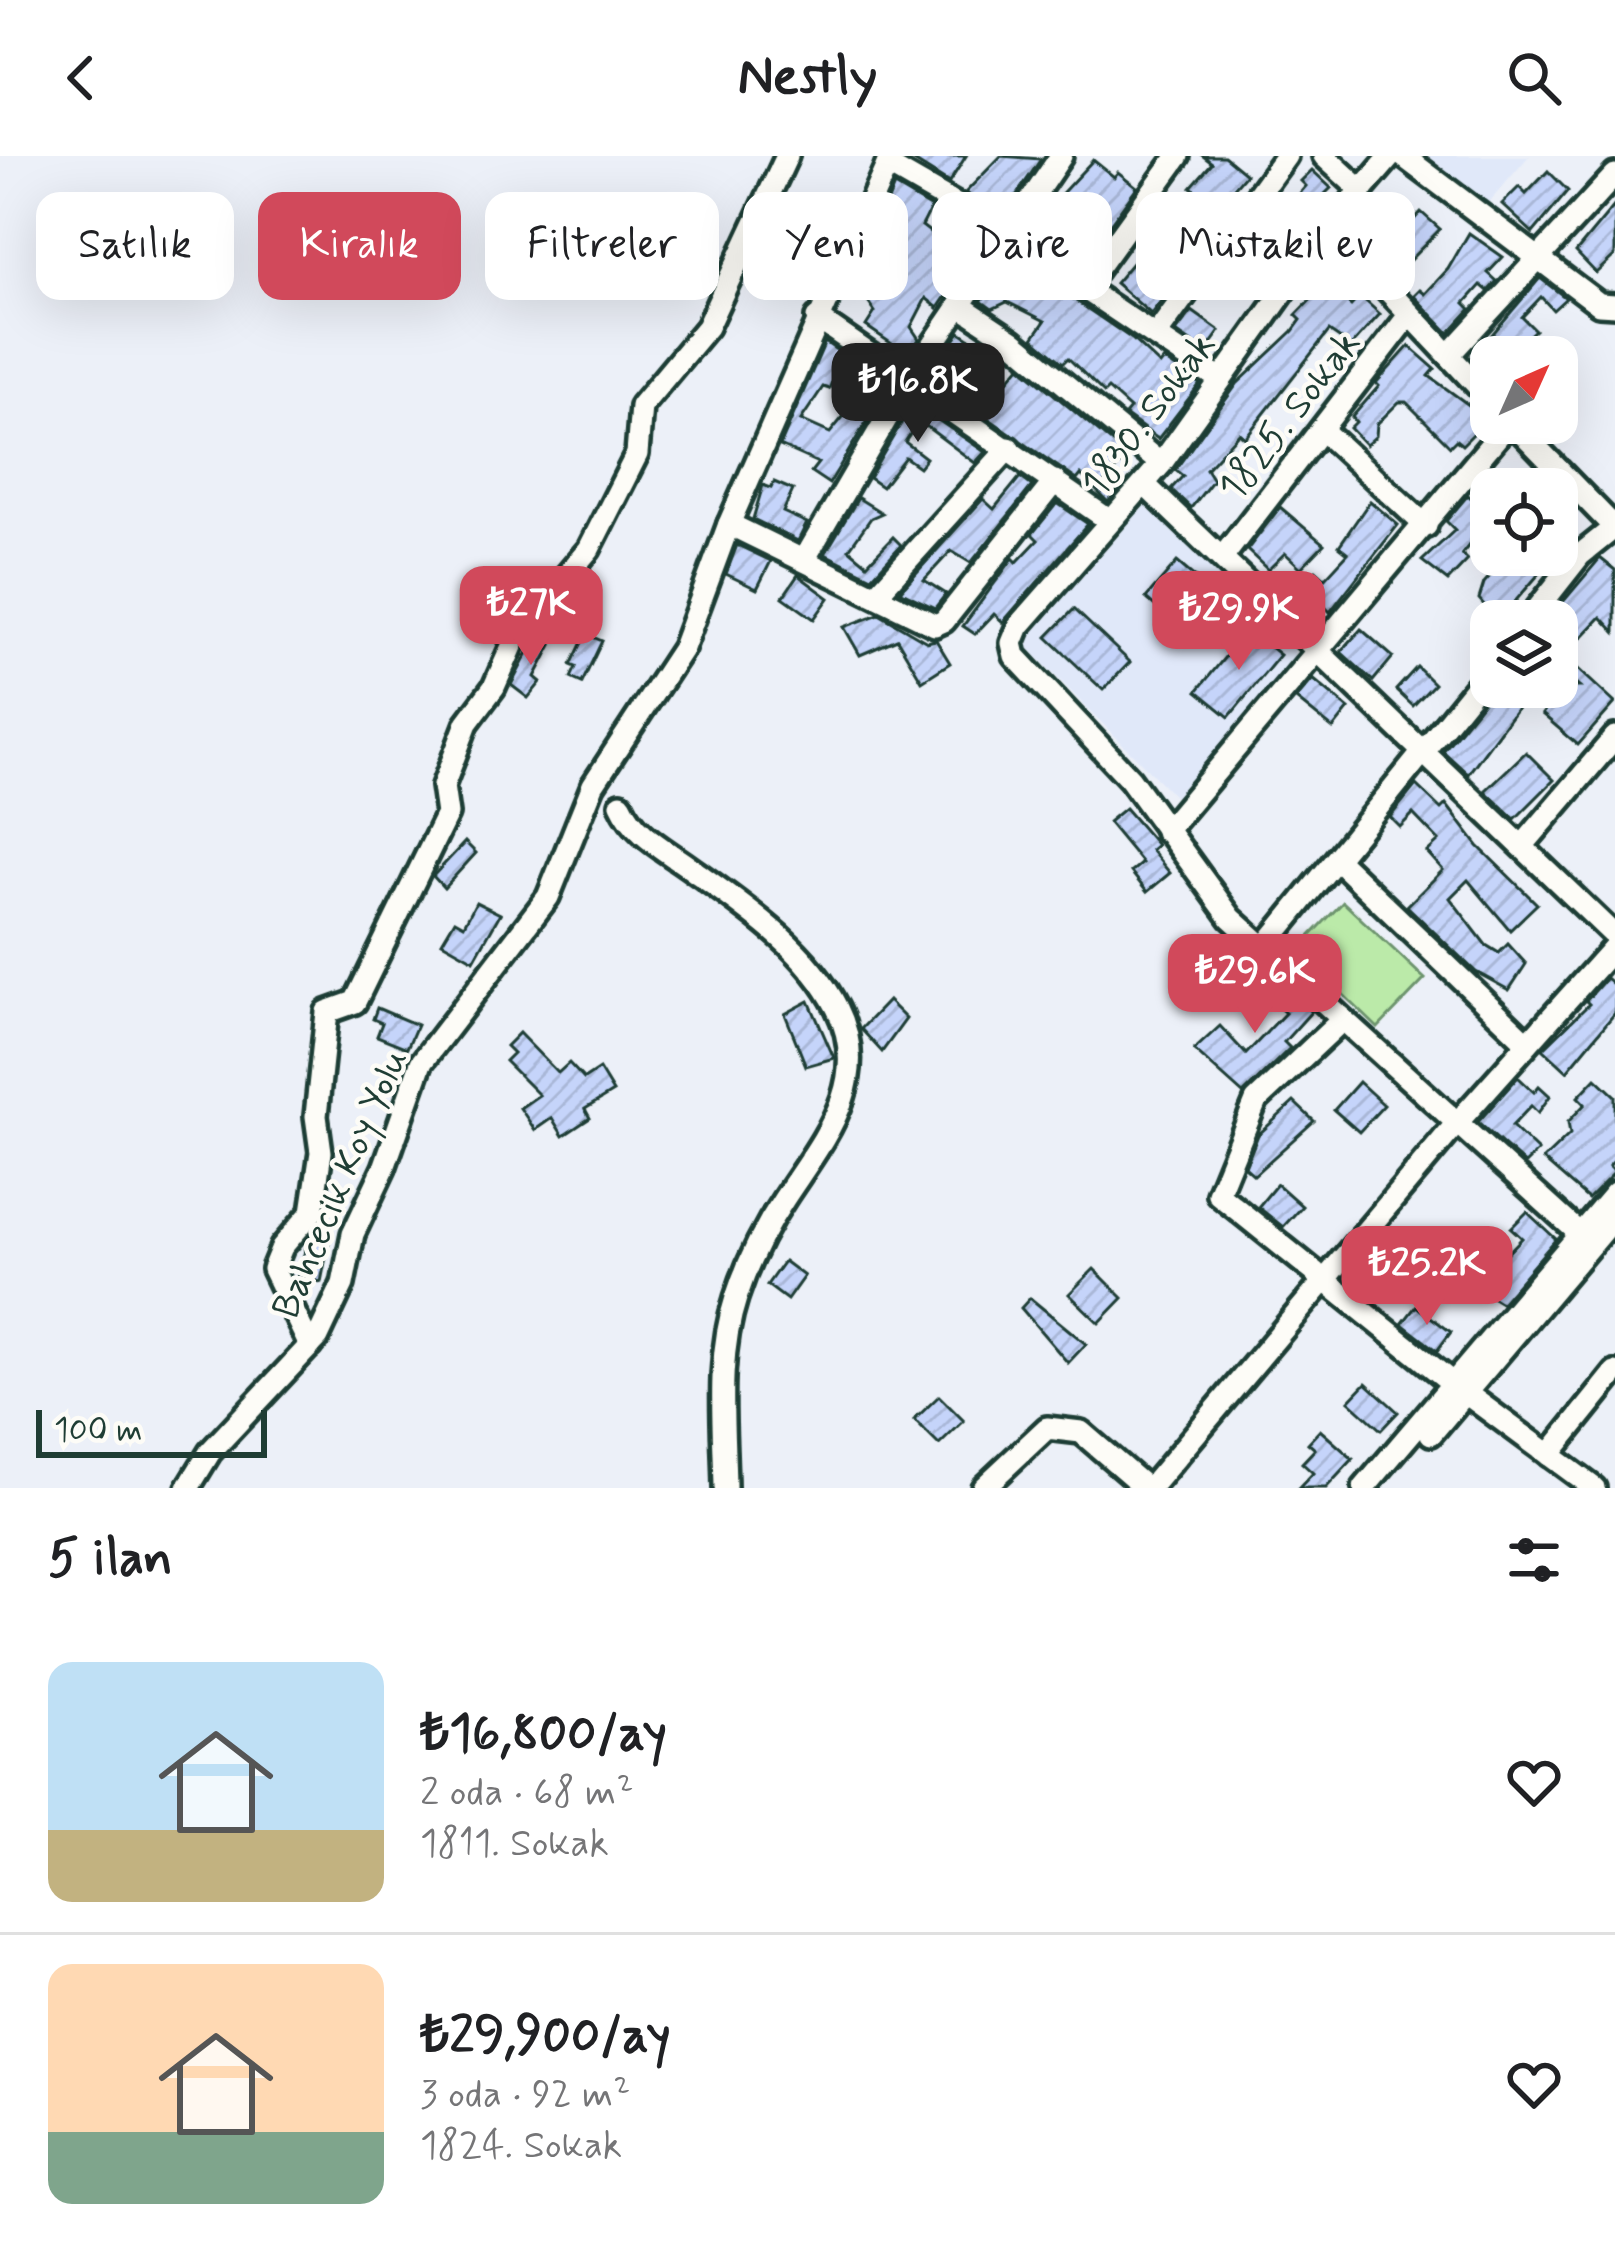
<!DOCTYPE html>
<html lang="tr">
<meta charset="utf-8">
<style>
body{margin:0;font-family:Mynerve,sans-serif;background:#f6f6f6;color:#202124;height:100vh;display:flex;flex-direction:column;font-size:45px;white-space:nowrap}
*{box-sizing:border-box;margin:0}
p{font-size:39px;color:#757577}
.icon{flex:none;width:66px;height:66px;fill:none;stroke:currentColor;stroke-width:2;stroke-linecap:round;stroke-linejoin:round}
.map{position:relative;height:1332px;overflow:hidden}
.drawer{display:flex;flex-direction:column;background:#fff;flex:1}
.drawer>*{flex:none}
.banner{position:absolute;left:36px;top:36px;width:1545px;height:108px;display:flex;gap:24px}
.needle{width:78px;rotate:45deg}
.buttons{position:absolute;left:1470px;top:180px;display:grid;gap:24px}
.buttons a{display:grid;place-items:center;width:108px;height:108px;border-radius:24px;background:#fff;box-shadow:0 12px 48px #0002;font-size:60px}
.scale{position:absolute;left:36px;bottom:30px;width:231px;box-sizing:border-box;padding-left:12px;border:6px solid #1f3d34;border-top:0;font-size:33px;line-height:42px;white-space:nowrap;color:#1f3d34;-webkit-text-stroke:9px #fdfcf7;paint-order:stroke}
.price{position:absolute;translate:-50% -102px;padding:0 27px;border-radius:24px;background:#d1495b;color:#fff;font-size:39px;line-height:78px;filter:drop-shadow(0 3px 6px #0008)}
.price::after{content:'';position:absolute;left:50%;top:72px;width:36px;height:27px;margin-left:-18px;background:inherit;clip-path:polygon(0 0,100% 0,50% 100%)}
.price.active{background:#222;color:#fff}
ul{padding:0;list-style:none}
li{display:flex;align-items:center;gap:36px;height:300px;padding:0 48px}
li+li{border-top:3px solid #e0e0e0}
li span{display:grid;place-items:center;flex:none;width:336px;height:240px;border-radius:24px;color:#555}
li>.icon{margin-inline-start:auto}
span .icon{width:144px;height:144px;fill:#fffc;stroke-width:1}
li b{font-size:51px}
h2{display:flex;justify-content:space-between;align-items:center;height:144px;padding:0 48px;font-size:51px}
.pill{padding:0 42px;border-radius:24px;background:#fff;box-shadow:0 12px 48px #0002;font-size:42px;line-height:108px}
.pill.active{background:#d1495b;color:#fff}
header{display:flex;justify-content:space-between;align-items:center;height:156px;padding:0 48px;background:#fff;font-size:54px;font-weight:700}
.map>svg:first-child{display:block}
.built{fill:#e0e8f9}
.park{fill:#bbeaa9;stroke:#6d946e;stroke-width:3}
.building{fill:url(#building-hatch);stroke:#1f3d34;stroke-width:3;fill-rule:evenodd}
.lines{fill:none;stroke-linecap:round;stroke-linejoin:round}
.minor-casing{stroke:#1f3d34;stroke-width:30}
.minor{stroke:#fdfcf7;stroke-width:21}
.labels{text-anchor:middle;stroke-width:9;stroke-linejoin:round;paint-order:stroke}
.street-label{font-size:39px;fill:#1f3d34;stroke:#fdfcf7}
</style>
<header><svg class="icon" aria-label="back" viewBox="0 0 24 24"><path d="M15 5l-7 7 7 7"/></svg>Nestly<svg class="icon" aria-label="search" viewBox="0 0 24 24"><circle cx="10" cy="10" r="6"/><path d="M15 15l6 6"/></svg></header>
<div class="map">
<svg width="1615" height="1332" viewBox="0 0 1615 1332">
<defs>
<pattern id="building-hatch" width="6" height="6" patternUnits="userSpaceOnUse" patternTransform="scale(3)"><rect width="6" height="6" fill="#c5d4fa"/><path d="M-1 1l2-2M0 6l6-6M5 7l2-2" fill="none" stroke="#a9b7d7"/></pattern>
</defs>
<rect width="100%" height="100%" fill="#ecf0f8"/>
<filter id="ink" filterUnits="userSpaceOnUse"><feTurbulence type="fractalNoise" baseFrequency=".00833" numOctaves="2"/><feDisplacementMap in="SourceGraphic" scale="24" xChannelSelector="R" yChannelSelector="G"/><feConvolveMatrix kernelMatrix="1 2 1 2 8 2 1 2 1" color-interpolation-filters="sRGB"/></filter>
<g filter="url(#ink)">
<!-- built -->
<g class="built">
<polygon points="1416,0 1529,0 1485,51"/>
<polygon points="1150,343 1295,485 1294,503 1175,641 1023,487"/>
</g>
<!-- park -->
<polygon class="park" points="1343,746 1425,823 1378,872 1297,794"/>
<!-- building -->
<g class="building">
<polygon points="906,0 966,0 949,27"/>
<polygon points="1001,0 1041,3 1003,59 965,37"/>
<polygon points="1203,0 1224,0 1246,18 1216,53 1191,31 1212,7"/>
<polygon points="1093,4 1114,21 1118,16 1137,31 1100,82 1076,60 1059,80 1039,62"/>
<polygon points="1312,14 1331,32 1325,38 1333,45 1311,71 1300,62 1294,69 1282,58 1306,30 1301,25"/>
<polygon points="1548,15 1568,35 1533,77 1502,48 1519,31 1526,38"/>
<polygon points="894,30 931,52 922,70 931,77 944,61 984,83 938,152 926,142 911,171 919,183 908,199 866,170 875,156 866,143 871,130 858,119"/>
<polygon points="839,42 852,49 820,119 793,101 816,55 829,62"/>
<polygon points="1615,49 1615,99 1596,117 1576,96"/>
<polygon points="1421,56 1440,73 1406,108 1399,101 1394,106 1374,87 1385,75 1395,84"/>
<polygon points="1469,77 1503,101 1488,117 1497,125 1488,135 1481,129 1465,147 1471,153 1449,177 1414,140 1420,134 1425,138 1448,113"/>
<polygon points="1239,92 1270,113 1258,131 1228,110"/>
<polygon points="1143,94 1177,124 1151,158 1115,127"/>
<polygon points="1016,104 1132,183 1160,209 1164,204 1200,228 1158,283 1125,259 1130,253 1108,233 1104,237 1068,202 1063,207 1033,182 1045,165 1007,146 992,153 981,145"/>
<polygon points="1540,122 1566,142 1553,154 1541,141 1522,161 1535,174 1505,201 1491,201 1491,222 1472,202"/>
<polygon points="1326,128 1351,150 1360,140 1380,158 1351,190 1329,175 1245,282 1239,277 1206,313 1213,324 1191,352 1171,333 1183,320 1175,314 1237,228 1293,175 1301,164 1296,159"/>
<polygon points="1192,155 1220,175 1205,196 1176,176"/>
<polygon points="960,176 975,186 959,214 996,239 1020,210 1128,300 1105,325 1117,336 1108,346 1081,319 1077,324 929,221"/>
<path d="M825 186 888 230 829 328 811 316 818 307 780 290ZM836 216 860 228 852 250 830 277 801 264 823 231 829 233Z"/>
<polygon points="1409,190 1435,213 1429,220 1488,263 1462,289 1456,284 1450,290 1406,246 1399,246 1377,268 1376,280 1366,289 1350,272 1356,266 1352,261 1379,230 1376,227"/>
<polygon points="913,247 985,296 975,307 919,265 905,286 926,302 919,311 905,301 882,331 869,322"/>
<polygon points="1020,321 1032,330 971,407 951,395 924,424 946,438 935,452 900,435 983,343 994,353"/>
<polygon points="774,326 793,334 783,356 807,367 798,385 753,363 763,329 771,332"/>
<polygon points="1468,339 1491,361 1462,398 1468,404 1448,425 1422,405 1455,374 1446,365"/>
<polygon points="858,342 882,357 871,362 849,393 867,408 893,381 901,389 872,421 825,398"/>
<polygon points="1370,345 1398,369 1330,456 1303,428 1316,414 1325,422 1348,397 1339,390"/>
<polygon points="1057,347 1088,368 1003,466 994,458 975,478 963,470 1013,402 1017,406 1038,384 1032,378"/>
<polygon points="1280,351 1324,388 1301,412 1285,397 1268,414 1247,394"/>
<polygon points="737,389 771,405 757,433 726,418"/>
<polygon points="1508,399 1535,399 1546,410 1498,465 1479,443 1484,427"/>
<polygon points="1600,402 1615,414 1615,476 1601,461 1564,500 1615,547 1578,589 1542,558 1546,553 1528,537 1468,618 1443,595 1495,531 1579,531 1557,513 1557,465 1547,465"/>
<polygon points="1177,406 1204,429 1172,465 1146,442"/>
<polygon points="798,419 829,442 814,463 783,441"/>
<polygon points="1074,453 1130,506 1103,534 1047,481"/>
<polygon points="879,458 927,486 936,484 950,507 922,525 897,483 860,499 844,471"/>
<polygon points="1248,473 1280,499 1229,561 1197,535"/>
<polygon points="1361,473 1393,501 1373,525 1341,496"/>
<polygon points="586,478 602,485 582,527 571,522 576,511 571,509"/>
<polygon points="536,481 552,489 535,521 541,526 528,542 511,529"/>
<polygon points="1417,511 1434,528 1413,550 1396,534"/>
<polygon points="1313,523 1349,553 1333,573 1296,543"/>
<polygon points="1526,596 1554,624 1515,663 1485,635"/>
<polygon points="1416,629 1441,653 1446,648 1478,690 1537,748 1510,774 1468,724 1450,742 1486,789 1499,797 1508,788 1526,808 1509,834 1476,816 1407,750 1443,714 1427,696 1439,685 1413,658 1400,671 1390,661"/>
<polygon points="1125,652 1157,689 1151,694 1170,717 1147,736 1131,716 1142,707 1108,666"/>
<polygon points="465,686 476,697 444,732 433,720"/>
<polygon points="476,746 500,758 474,804 442,786 455,764 464,769"/>
<polygon points="1264,812 1311,856 1284,886 1290,892 1243,938 1194,894 1220,870 1246,898 1285,857 1267,841 1257,853 1242,839"/>
<polygon points="1606,822 1615,830 1615,857 1567,915 1543,893 1589,848 1586,845"/>
<polygon points="809,845 834,902 806,910 785,858"/>
<polygon points="888,845 906,863 882,896 861,873"/>
<polygon points="377,852 417,869 407,892 377,880 382,867 373,863"/>
<polygon points="519,877 558,917 569,907 584,923 599,913 613,936 585,953 590,962 563,980 552,962 535,974 520,952 539,939 505,905 513,897 506,890"/>
<polygon points="1518,921 1534,936 1539,930 1550,940 1538,957 1531,950 1512,970 1538,995 1525,1008 1478,966"/>
<polygon points="1596,922 1615,940 1615,1004 1609,1010 1615,1016 1588,1043 1543,1004 1570,978 1568,966 1585,948 1578,941"/>
<polygon points="1359,926 1384,949 1359,976 1334,954"/>
<polygon points="1294,946 1314,965 1254,1019 1245,1011 1258,979"/>
<polygon points="1277,1028 1302,1050 1283,1071 1258,1051"/>
<polygon points="1527,1056 1556,1083 1501,1147 1475,1131 1522,1082 1511,1072"/>
<polygon points="309,1082 329,1086 321,1126 297,1121"/>
<polygon points="784,1105 804,1120 787,1144 767,1129"/>
<polygon points="1094,1113 1123,1142 1099,1167 1069,1138"/>
<polygon points="1030,1142 1086,1188 1068,1207 1021,1152"/>
<polygon points="1416,1150 1451,1176 1437,1195 1402,1168"/>
<polygon points="1366,1227 1398,1256 1381,1274 1349,1245"/>
<polygon points="939,1240 964,1265 939,1289 914,1264"/>
<polygon points="1320,1274 1353,1303 1326,1332 1299,1332 1313,1317 1302,1307 1315,1293 1308,1287"/>
</g>
<g class="lines">
<!-- minor casing -->
<g class="minor-casing">
<g id="minor">
<polyline points="1324,0 1362,35"/>
<polyline points="1391,0 1329,72 1161,308 1019,470 1012,487 1015,500 1130,623 1231,762 1580,1078"/>
<polyline points="1403,0 1599,148 1615,149"/>
<polyline points="887,9 981,63 1219,223"/>
<polyline points="1329,72 1491,244"/>
<polyline points="1084,130 1178,0"/>
<polyline points="959,149 1013,185 1161,308"/>
<polyline points="817,162 1110,365"/>
<polyline points="1156,179 1286,0"/>
<polyline points="1449,199 1615,19"/>
<polyline points="1513,267 1615,372"/>
<polyline points="1322,274 1426,370"/>
<polyline points="1144,328 1615,780"/>
<polyline points="729,368 935,469 944,465 1055,325"/>
<polyline points="1222,402 1410,158"/>
<polyline points="804,404 909,224 1061,0"/>
<polyline points="876,439 1009,292"/>
<polyline points="1528,465 1580,399 1615,371"/>
<path d="M621 648C636 681 665 693 693 714 746 752 807 793 837 852 874 926 821 986 784 1043 764 1073 747 1108 736 1142 716 1203 724 1268 725 1332"/>
<polyline points="1166,675 1509,267"/>
<polyline points="1524,688 1615,581"/>
<polyline points="1337,704 1528,887"/>
<polyline points="1264,792 1491,512"/>
<polyline points="1342,864 1256,945 1218,1038 1456,1230 1594,1332"/>
<polyline points="310,1190 273,1113 282,1091 312,1056 321,996 316,960 327,856 355,846 447,658 443,630 467,567 494,531 517,479 589,393 637,298 641,250 707,171 787,0"/>
<polyline points="1431,1278 1615,1060"/>
<polyline points="1549,1299 1615,1217"/>
<polyline points="188,1332 210,1296 318,1181 343,1128 353,1078 384,1012 421,907 548,741 593,629 683,492 729,368 891,0"/>
<polyline points="983,1332 1047,1272 1081,1276 1146,1332"/>
<polyline points="1150,1332 1456,968 1615,790"/>
<polyline points="1364,1332 1615,1037"/>
</g>
</g>
<!-- minor -->
<use href="#minor" class="minor"/>
</g>
</g>
<g class="labels">
<!-- street labels -->
<g class="street-label">
<text transform="translate(1147 257) rotate(-53)" y="14">1830. Sokak</text>
<text transform="translate(1288 258) rotate(-52)" y="14">1825. Sokak</text>
<text transform="translate(338 1027) rotate(-67)" y="14">Bahcecik Koy Yolu</text>
</g>
</g>
</svg>
<div class="buttons">
<a><svg class="needle" viewBox="-14 -14 28 28"><path d="M0-13l5 13h-10z" fill="#e53935"/><path d="M0 13l5-13h-10z" fill="#757577"/></svg></a>
<a><svg class="icon" aria-label="locate" viewBox="0 0 24 24"><circle cx="12" cy="12" r="6"/><path d="M12 2v4M12 18v4M2 12h4M18 12h4"/></svg></a>
<a><svg class="icon" aria-label="layers" viewBox="0 0 24 24"><path d="M12 4l9 5-9 5-9-5zM3 14l9 5 9-5"/></svg></a>
</div>
<div class="scale">100 m</div>
<b class="price active" style="left:918px;top:289px">₺16.8K</b>
<b class="price" style="left:531px;top:512px">₺27K</b>
<b class="price" style="left:1239px;top:517px">₺29.9K</b>
<b class="price" style="left:1255px;top:880px">₺29.6K</b>
<b class="price" style="left:1427px;top:1172px">₺25.2K</b>
<div class="banner">
<a class="pill">Satılık</a>
<a class="pill active">Kiralık</a>
<a class="pill">Filtreler</a>
<a class="pill">Yeni</a>
<a class="pill">Daire</a>
<a class="pill">Müstakil ev</a>
</div>
</div>
<section class="drawer">
<h2>5 ilan<svg class="icon" aria-label="filters" viewBox="0 0 24 24"><path d="M4 7h16M4 17h16"/><circle cx="9" cy="7" r="2"/><circle cx="15" cy="17" r="2"/></svg></h2>
<ul>
<li><span style="background:linear-gradient(#bfe0f5 70%,#c2b280 0)"><svg class="icon" aria-label="home" viewBox="0 0 24 24"><path d="M3 11l9-7 9 7M6 9v11h12V9"/></svg></span><div><b>₺16,800/ay</b><p>2 oda · 68 m²</p><p>1811. Sokak</p></div><svg class="icon" aria-label="heart" viewBox="0 0 24 24"><path d="M12 20l-8-8c-3-5 5-10 8-4 3-6 11-1 8 4z"/></svg></li>
<li><span style="background:linear-gradient(#ffd9b3 70%,#7fa58c 0)"><svg class="icon" aria-label="home" viewBox="0 0 24 24"><path d="M3 11l9-7 9 7M6 9v11h12V9"/></svg></span><div><b>₺29,900/ay</b><p>3 oda · 92 m²</p><p>1824. Sokak</p></div><svg class="icon" aria-label="heart" viewBox="0 0 24 24"><path d="M12 20l-8-8c-3-5 5-10 8-4 3-6 11-1 8 4z"/></svg></li>
</ul>
</section>
